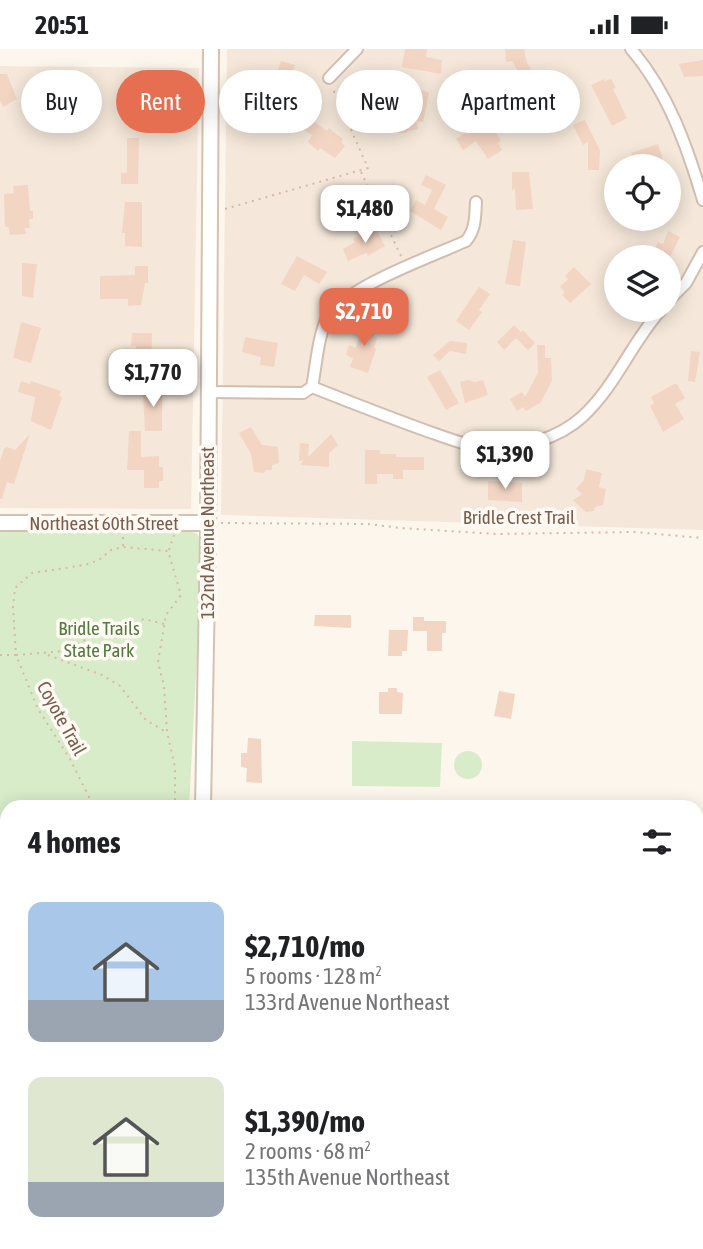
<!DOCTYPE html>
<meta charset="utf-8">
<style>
body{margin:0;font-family:"Asap Condensed",sans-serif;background:#f2f2f2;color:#202124;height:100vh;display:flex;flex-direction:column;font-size:26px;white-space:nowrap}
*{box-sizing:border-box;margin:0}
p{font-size:23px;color:#757577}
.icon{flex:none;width:38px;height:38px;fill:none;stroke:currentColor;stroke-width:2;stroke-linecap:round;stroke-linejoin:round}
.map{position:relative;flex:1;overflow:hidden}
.sheet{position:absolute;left:0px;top:751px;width:704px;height:450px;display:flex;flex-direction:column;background:#fff;border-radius:21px 21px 0 0;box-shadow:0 4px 18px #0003}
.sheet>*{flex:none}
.guide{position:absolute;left:21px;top:21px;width:662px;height:63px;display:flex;gap:14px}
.tools{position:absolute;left:604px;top:105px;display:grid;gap:14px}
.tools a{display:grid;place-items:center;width:77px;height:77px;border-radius:50%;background:#fff;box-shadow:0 4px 18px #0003;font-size:35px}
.price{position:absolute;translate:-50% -60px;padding:0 16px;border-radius:14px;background:#fff;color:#222;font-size:23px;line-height:46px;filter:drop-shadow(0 2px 4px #0008)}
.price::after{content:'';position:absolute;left:50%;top:42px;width:21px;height:16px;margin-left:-10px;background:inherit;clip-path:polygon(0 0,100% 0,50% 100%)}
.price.active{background:#e76f51;color:#fff}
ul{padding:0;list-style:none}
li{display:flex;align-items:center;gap:21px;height:175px;padding:0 28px}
li span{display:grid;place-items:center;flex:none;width:196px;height:140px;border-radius:14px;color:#555}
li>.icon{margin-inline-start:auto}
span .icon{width:84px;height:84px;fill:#fffc;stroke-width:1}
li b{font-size:30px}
h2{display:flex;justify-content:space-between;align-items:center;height:84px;padding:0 28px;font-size:30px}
.tag{padding:0 24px;border-radius:32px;background:#fff;box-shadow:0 4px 18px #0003;font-size:24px;line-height:63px}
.tag.active{background:#e76f51;color:#fff}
.status{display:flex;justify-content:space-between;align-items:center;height:49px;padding:0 35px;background:#fff;direction:ltr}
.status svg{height:19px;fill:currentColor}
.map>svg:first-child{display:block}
.residential{fill:#f5e8da;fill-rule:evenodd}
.green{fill:#d8ecc9}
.building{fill:#f3d5c3}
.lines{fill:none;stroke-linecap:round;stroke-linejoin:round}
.lane-casing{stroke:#d1beb0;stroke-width:9}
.street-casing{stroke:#d1beb0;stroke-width:14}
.secondary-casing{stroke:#d6c0b0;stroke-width:18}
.path{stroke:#d9b8a5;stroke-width:2;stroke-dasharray:2 5;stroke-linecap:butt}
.lane{stroke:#fff;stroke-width:5}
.street{stroke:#fff;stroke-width:10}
.secondary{stroke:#fff;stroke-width:14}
.labels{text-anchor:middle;stroke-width:7;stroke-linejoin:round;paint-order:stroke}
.street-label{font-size:19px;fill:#7a5c4d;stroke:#fffaf3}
.park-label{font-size:19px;fill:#537a41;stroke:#fffaf3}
</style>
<div class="status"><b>20:51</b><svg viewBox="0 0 49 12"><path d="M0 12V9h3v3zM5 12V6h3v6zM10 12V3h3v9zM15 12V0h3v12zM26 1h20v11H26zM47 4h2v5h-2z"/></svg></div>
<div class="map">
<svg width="703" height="1200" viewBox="0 0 703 1200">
<rect width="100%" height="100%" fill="#fdf6ec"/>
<!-- residential -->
<g class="residential">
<path d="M227 0H703V481L221 466ZM616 117H668V170H616ZM616 208H668V261H616Z"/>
<polygon points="0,17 199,19 191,460 0,459"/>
</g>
<!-- green -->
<g class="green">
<polygon points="0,481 187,482 196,484 203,493 189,758 7,758 7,1194 178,1194 178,1200 0,1200"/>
<polygon points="352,692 442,694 440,738 352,737"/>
<circle cx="468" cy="716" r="14"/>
</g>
<!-- building -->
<g class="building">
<polygon points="405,0 427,0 426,8 442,11 441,25 402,18"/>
<polygon points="505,0 524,0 527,14 531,20 520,25 512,12 506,13"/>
<polygon points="703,11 703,27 684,28 679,15"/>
<polygon points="281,12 295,16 290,31 303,60 287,68 273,37"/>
<polygon points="141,21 159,21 159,28 163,28 163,45 166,45 165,75 150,75 151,40 148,40 148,29 141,29"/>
<polygon points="0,25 7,25 17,50 3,58 0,52"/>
<polygon points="604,30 605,32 611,30 616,39 613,40 627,69 612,77 591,36"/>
<polygon points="410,36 429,44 423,73 416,72 418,80 407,82 407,84 393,84 391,72 397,71 396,66 402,66"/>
<polygon points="308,68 327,82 329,79 343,90 341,93 345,97 335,109 320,99 318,102 308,93 312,86 300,78"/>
<polygon points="585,71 600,101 599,121 588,121 588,93 583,96 573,76"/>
<polygon points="484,72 491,83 494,80 501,92 498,94 502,101 488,110 476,92 463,101 456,90"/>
<polygon points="127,89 139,89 138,135 121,135 121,124 127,124"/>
<polygon points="658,95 663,110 654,113 655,117 636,117 631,104"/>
<polygon points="512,123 529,123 533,160 516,161 515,140 512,141"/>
<polygon points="426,126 446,136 434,160 448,168 441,181 410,162 416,151 425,156 432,141 421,136"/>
<polygon points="28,136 30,162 33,162 33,170 29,170 30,179 25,179 26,185 10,186 9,179 5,177 4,145 14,144 13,137"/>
<polygon points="125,153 142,153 142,198 125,197 125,184 122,184"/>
<polygon points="375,178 385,197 368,207 366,204 348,212 343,200 355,193 353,190"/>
<polygon points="668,182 680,188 670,208 651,208 658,193 663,195"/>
<polygon points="513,191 526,193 520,237 505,235"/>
<polygon points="297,207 327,223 319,235 304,226 295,242 281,235"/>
<polygon points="22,214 37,215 33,249 22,247"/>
<polygon points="135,217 148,217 148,234 145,234 141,256 128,257 128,250 100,250 100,227 135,226"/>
<polygon points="574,218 591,235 570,254 562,246 565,243 560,238 568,230 565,227"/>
<polygon points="479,238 490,245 479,261 482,263 469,281 456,272"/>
<polygon points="373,272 374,288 377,289 374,299 376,300 368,324 350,318 353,309 346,306 349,296 356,299 361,283 361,273"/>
<polygon points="21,273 41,279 31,314 13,309"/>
<polygon points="514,276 521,283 523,281 535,294 528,301 516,289 504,301 497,293"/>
<polygon points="132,284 152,284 151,323 136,323 136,297 131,297"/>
<polygon points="245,288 278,294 274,318 260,316 261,308 242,303"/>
<polygon points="450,292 467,294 466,305 450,302 439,312 433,306"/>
<polygon points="537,296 545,296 545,309 551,309 552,332 541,353 526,362 523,358 517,362 510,350 522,343 525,348 538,324"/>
<polygon points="691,302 700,303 695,333 688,332"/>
<polygon points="440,321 459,354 446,361 427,328"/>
<polygon points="468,331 475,333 483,331 488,346 465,354 460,333"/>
<polygon points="21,332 30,335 31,332 61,342 59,347 62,348 51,381 31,372 35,348 18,343"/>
<polygon points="674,335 677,335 685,349 675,355 684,370 663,383 650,357 654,354 651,348"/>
<polygon points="146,337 158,337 158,346 162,346 162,382 145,382 143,346 146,346"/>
<polygon points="251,378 262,396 278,398 279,414 272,416 272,421 266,421 263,424 254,423 251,405 239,384"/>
<polygon points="129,382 141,382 141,408 159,407 159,418 163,418 163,432 159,432 159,439 144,439 144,421 127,421"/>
<polygon points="30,385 14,435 7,433 2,450 0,450 0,412 4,400 7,398 15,401"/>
<polygon points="331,385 338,396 329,404 329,418 300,416 304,411 299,412 300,394 309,395 308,408"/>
<polygon points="365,401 380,401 380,405 396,405 396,408 424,408 424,421 403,421 403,430 393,430 393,425 377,425 377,435 365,435"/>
<polygon points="586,420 602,424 599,438 606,440 603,456 595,458 594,462 586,463 573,451 582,445 576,440 584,431"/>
<polygon points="488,432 522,434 522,453 488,451"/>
<polygon points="315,566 351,566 351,579 314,577"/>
<polygon points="413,568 424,568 424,572 446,572 446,584 442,584 442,602 427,602 427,582 413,582"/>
<polygon points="389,581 408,581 407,602 402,602 402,607 388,607"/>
<polygon points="388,639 397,639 397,643 403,644 402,665 379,665 379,643 388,643"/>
<polygon points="499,642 515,645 511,670 494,667"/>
<polygon points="248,689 261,690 262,734 246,733 247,719 241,718 241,704 247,704"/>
</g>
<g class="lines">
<!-- lane casing -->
<g class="lane-casing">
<polyline id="lane" points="206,756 476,756 504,758"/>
</g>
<!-- street casing -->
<g class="street-casing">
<g id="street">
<path d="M631 0C668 43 687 97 703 151"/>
<polyline points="329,29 357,0"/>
<polyline points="668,252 686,234 703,203"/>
<path d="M312 338C316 319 318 284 328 268 347 237 431 208 466 192 476 180 475 168 476 153"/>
<path d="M208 343 303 344 312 338C350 353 388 368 427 382 447 389 467 397 488 399 520 401 559 389 582 368 616 337 631 294 661 261"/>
<polyline points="696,1176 703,1180"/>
<polyline points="567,1194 568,1200"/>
</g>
</g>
<!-- secondary casing -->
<g class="secondary-casing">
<g id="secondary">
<polyline points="0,474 208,474"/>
<polyline points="203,758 208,487 211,0"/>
<polyline points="193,1200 194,1194"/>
</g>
</g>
<!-- path -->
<g class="path">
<polyline points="361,123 402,209"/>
<polyline points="225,160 368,119 332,38"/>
<polyline points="221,474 368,475 400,479 497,485 634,483 703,489"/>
<polyline points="123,497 123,485"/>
<polyline points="169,501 174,486"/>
<polyline points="164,575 144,570 116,581 104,581 64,602 16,606 13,558 15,539 32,524 85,516 99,511 111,501 123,498 168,502 181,546 166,566 158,613 164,637 167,683 175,718 175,758"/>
<polyline points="0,606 16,606 38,660 70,710 94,758"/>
<polyline points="48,606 102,626 120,637 146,671 166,683"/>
<polyline points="176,753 191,752"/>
<polyline points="0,1054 7,1050"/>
<polyline points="165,1194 165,1200"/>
</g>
<!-- lane -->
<use href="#lane" class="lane"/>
<!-- street -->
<use href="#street" class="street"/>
<!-- secondary -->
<use href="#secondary" class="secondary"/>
</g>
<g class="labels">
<!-- street labels -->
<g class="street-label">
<text x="519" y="475">Bridle Crest Trail</text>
<text x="104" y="481">Northeast 60th Street</text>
<text transform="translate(207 484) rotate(-90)" y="7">132nd Avenue Northeast</text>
<text transform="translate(62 669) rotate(61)" y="7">Coyote Trail</text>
</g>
<!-- park labels -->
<g class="park-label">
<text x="99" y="586">Bridle Trails<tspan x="99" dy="22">State Park</tspan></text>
</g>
</g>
</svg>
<div class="tools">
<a><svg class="icon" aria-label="locate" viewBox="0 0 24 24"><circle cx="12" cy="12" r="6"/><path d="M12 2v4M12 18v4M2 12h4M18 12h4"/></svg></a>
<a><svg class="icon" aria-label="layers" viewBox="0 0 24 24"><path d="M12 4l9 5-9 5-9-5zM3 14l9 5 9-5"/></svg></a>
</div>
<b class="price" style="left:365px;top:196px">$1,480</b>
<b class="price active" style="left:364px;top:299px">$2,710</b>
<b class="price" style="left:153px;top:360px">$1,770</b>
<b class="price" style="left:505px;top:442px">$1,390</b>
<div class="guide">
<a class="tag">Buy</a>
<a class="tag active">Rent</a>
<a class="tag">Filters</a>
<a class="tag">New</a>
<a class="tag">Apartment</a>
</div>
<section class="sheet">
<h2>4 homes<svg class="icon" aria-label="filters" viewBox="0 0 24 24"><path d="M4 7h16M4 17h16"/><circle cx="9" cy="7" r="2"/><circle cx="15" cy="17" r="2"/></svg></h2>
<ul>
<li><span style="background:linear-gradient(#a9c7e8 70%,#9aa5b1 0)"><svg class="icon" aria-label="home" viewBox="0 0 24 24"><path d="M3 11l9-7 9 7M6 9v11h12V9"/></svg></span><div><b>$2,710/mo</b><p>5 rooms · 128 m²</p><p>133rd Avenue Northeast</p></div></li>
<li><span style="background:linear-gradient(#dfe7d0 75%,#9aa5b1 0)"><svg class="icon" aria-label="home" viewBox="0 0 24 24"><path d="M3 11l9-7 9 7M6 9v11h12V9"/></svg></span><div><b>$1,390/mo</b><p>2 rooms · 68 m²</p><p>135th Avenue Northeast</p></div></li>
</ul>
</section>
</div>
